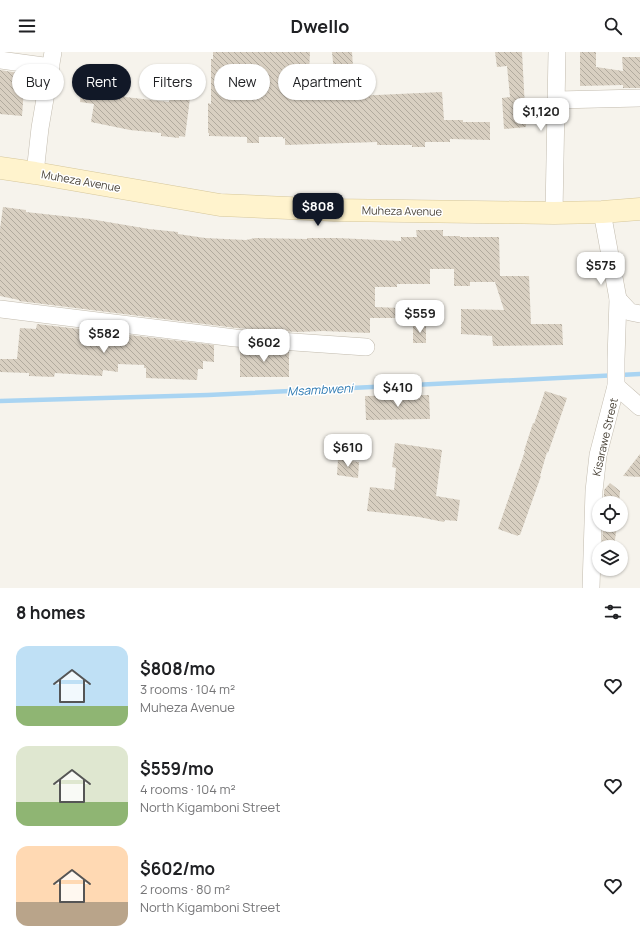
<!DOCTYPE html>
<meta charset="utf-8">
<style>
body{margin:0;font-family:Manrope,sans-serif;background:#f2f2f2;color:#202124;height:100vh;display:flex;flex-direction:column;font-size:15px;white-space:nowrap}
*{box-sizing:border-box;margin:0}
p{font-size:13px;color:#757577}
.icon{flex:none;width:22px;height:22px;fill:none;stroke:currentColor;stroke-width:2;stroke-linecap:round;stroke-linejoin:round}
.map{position:relative;height:536px;overflow:hidden}
.sheet{display:flex;flex-direction:column;background:#fff;flex:1}
.sheet>*{flex:none}
.banner{position:absolute;left:12px;top:12px;width:400px;height:36px;display:flex;gap:8px}
.buttons{position:absolute;left:592px;top:444px;display:grid;gap:8px}
.buttons a{display:grid;place-items:center;width:36px;height:36px;border-radius:50%;background:#fff;box-shadow:0 1px 3px #0004;font-size:20px}
.price{position:absolute;translate:-50% -34px;padding:0 9px;border-radius:8px;background:#fff;color:#222;font-size:13px;line-height:26px;filter:drop-shadow(0 1px 2px #0008)}
.price::after{content:'';position:absolute;left:50%;top:24px;width:12px;height:9px;margin-left:-6px;background:inherit;clip-path:polygon(0 0,100% 0,50% 100%)}
.price.selected{background:#111827;color:#fff}
ul{padding:0;list-style:none}
li{display:flex;align-items:center;gap:12px;height:100px;padding:0 16px}
li span{display:grid;place-items:center;flex:none;width:112px;height:80px;border-radius:12px;color:#555}
li>.icon{margin-inline-start:auto}
span .icon{width:48px;height:48px;fill:#fffc;stroke-width:1}
li b{font-size:17px}
h2{display:flex;justify-content:space-between;align-items:center;height:48px;padding:0 16px;font-size:17px}
.pill{padding:0 14px;border-radius:18px;background:#fff;box-shadow:0 1px 3px #0004;font-size:14px;line-height:36px}
.pill.selected{background:#111827;color:#fff}
header{display:flex;justify-content:space-between;align-items:center;height:52px;padding:0 16px;background:#fff;font-size:18px;font-weight:700}
.map>svg:first-child{display:block}
.lines{fill:none;stroke-linecap:round;stroke-linejoin:round}
.stream{stroke:#a9d4f2;stroke-width:4.5}
.building{fill:url(#building-back-hatch)}
.street-casing{stroke:#c2bbae;stroke-width:18}
.secondary-casing{stroke:#d6c79b;stroke-width:23}
.street{stroke:#fff;stroke-width:17}
.secondary{stroke:#fff3cd;stroke-width:22}
.labels{text-anchor:middle;stroke-width:3;stroke-linejoin:round;paint-order:stroke}
.street-label{font-size:11px;fill:#4b4439;stroke:#fff}
.water-label{font-size:12px;font-style:italic;fill:#2e7ab2;stroke:#fff}
</style>
<header><svg class="icon" aria-label="menu" viewBox="0 0 24 24"><path d="M4 6h16M4 12h16M4 18h16"/></svg>Dwello<svg class="icon" aria-label="search" viewBox="0 0 24 24"><circle cx="10" cy="10" r="6"/><path d="M15 15l6 6"/></svg></header>
<div class="map">
<svg width="640" height="536" viewBox="0 0 640 536">
<defs>
<pattern id="building-back-hatch" width="6" height="6" patternUnits="userSpaceOnUse"><rect width="6" height="6" fill="#d8cfc1"/><path d="M-1 5l2 2M0 0l6 6M5-1l2 2" fill="none" stroke="#b1aa9e"/></pattern>
</defs>
<rect width="100%" height="100%" fill="#f6f3ec"/>
<g class="lines">
<!-- stream -->
<polyline class="stream" points="0,349 208,343 640,322"/>
</g>
<!-- building -->
<g class="building">
<polygon points="213,0 310,0 309,20 334,20 332,0 352,0 355,44 442,40 444,68 463,68 463,70 490,70 490,88 450,87 450,90 425,90 425,95 412,95 412,93 377,93 377,90 285,93 285,86 283,87 283,85 259,85 259,91 247,91 247,85 209,84 209,81 208,81 208,51 211,52 211,7 213,7"/>
<polygon points="495,0 522,0 526,75 504,77 502,46 510,45 507,14 497,15"/>
<polygon points="580,0 596,0 596,15 623,19 622,5 640,5 640,36 623,36 623,33 580,34"/>
<polygon points="0,18 25,22 22,64 0,62"/>
<polygon points="83,19 100,21 98,37 125,39 125,45 169,50 171,39 190,46 185,85 179,84 179,86 161,84 161,81 130,78 91,70 94,52 80,50"/>
<polygon points="3,155 26,158 26,160 90,167 149,177 178,180 178,182 205,186 246,188 255,186 307,187 307,186 337,186 401,189 401,185 417,185 416,178 443,178 443,184 460,184 460,185 499,185 500,224 529,224 531,272 562,272 563,293 493,294 492,284 461,282 461,257 504,258 495,230 470,230 470,234 454,234 454,217 430,217 430,232 397,232 397,235 375,235 375,255 400,256 400,266 370,266 370,281 323,279 298,280 236,276 19,249 19,248 0,244 0,177"/>
<polygon points="37,272 214,293 214,310 203,309 203,317 198,317 197,328 146,326 146,316 144,316 144,313 118,312 118,320 103,318 102,324 55,321 54,325 29,324 29,321 0,320 0,307 17,307 20,276 36,277"/>
<rect x="413" y="274" width="13" height="17"/>
<polygon points="240,296 289,300 289,325 240,325"/>
<polygon points="545,339 567,346 548,401 547,400 540,424 541,424 520,483 518,483 518,484 498,477 525,399 524,399 533,371 534,372"/>
<polygon points="429,343 430,367 366,368 365,344"/>
<polygon points="395,391 442,398 436,444 460,448 457,469 445,468 444,470 419,465 367,459 370,435 394,438 396,416 392,415"/>
<polygon points="640,402 640,425 623,424"/>
<polygon points="338,407 359,410 358,426 337,423"/>
<polygon points="610,431 620,439 619,451 604,451 604,438"/>
<polygon points="603,473 617,473 614,495 602,495"/>
</g>
<g class="lines">
<!-- street casing -->
<g class="street-casing">
<g id="street">
<polyline points="0,8 51,15"/>
<polyline points="557,48 640,46"/>
<polyline points="35,121 40,76 53,0"/>
<polyline points="554,161 557,0"/>
<polyline points="618,247 630,260 640,262"/>
<polyline points="0,257 235,286 366,295"/>
<polyline points="616,334 640,355"/>
<polyline points="591,536 594,439 598,403 616,334 616,307 618,247 602,160"/>
</g>
</g>
<!-- secondary casing -->
<g class="secondary-casing">
<polyline id="secondary" points="0,116 35,121 220,153 334,158 554,161 602,160 640,157"/>
</g>
<!-- street -->
<use href="#street" class="street"/>
<!-- secondary -->
<use href="#secondary" class="secondary"/>
</g>
<g class="labels">
<!-- street labels -->
<g class="street-label">
<text transform="translate(81 129) rotate(10)" y="4">Muheza Avenue</text>
<text transform="translate(402 159) rotate(1)" y="4">Muheza Avenue</text>
<text transform="translate(605 385) rotate(-77)" y="4">Kisarawe Street</text>
</g>
<!-- water labels -->
<g class="water-label">
<text transform="translate(320 338) rotate(-3)" y="4">Msambweni</text>
</g>
</g>
</svg>
<div class="buttons">
<a><svg class="icon" aria-label="locate" viewBox="0 0 24 24"><circle cx="12" cy="12" r="6"/><path d="M12 2v4M12 18v4M2 12h4M18 12h4"/></svg></a>
<a><svg class="icon" aria-label="layers" viewBox="0 0 24 24"><path d="M12 4l9 5-9 5-9-5zM3 14l9 5 9-5"/></svg></a>
</div>
<b class="price" style="left:541px;top:80px">$1,120</b>
<b class="price selected" style="left:318px;top:175px">$808</b>
<b class="price" style="left:601px;top:234px">$575</b>
<b class="price" style="left:420px;top:282px">$559</b>
<b class="price" style="left:104px;top:302px">$582</b>
<b class="price" style="left:264px;top:311px">$602</b>
<b class="price" style="left:398px;top:356px">$410</b>
<b class="price" style="left:348px;top:416px">$610</b>
<div class="banner">
<a class="pill">Buy</a>
<a class="pill selected">Rent</a>
<a class="pill">Filters</a>
<a class="pill">New</a>
<a class="pill">Apartment</a>
</div>
</div>
<section class="sheet">
<h2>8 homes<svg class="icon" aria-label="filters" viewBox="0 0 24 24"><path d="M4 7h16M4 17h16"/><circle cx="9" cy="7" r="2"/><circle cx="15" cy="17" r="2"/></svg></h2>
<ul>
<li><span style="background:linear-gradient(#bfe0f5 75%,#8fb573 0)"><svg class="icon" aria-label="home" viewBox="0 0 24 24"><path d="M3 11l9-7 9 7M6 9v11h12V9"/></svg></span><div><b>$808/mo</b><p>3 rooms · 104 m²</p><p>Muheza Avenue</p></div><svg class="icon" aria-label="heart" viewBox="0 0 24 24"><path d="M12 20l-8-8c-3-5 5-10 8-4 3-6 11-1 8 4z"/></svg></li>
<li><span style="background:linear-gradient(#dfe7d0 70%,#8fb573 0)"><svg class="icon" aria-label="home" viewBox="0 0 24 24"><path d="M3 11l9-7 9 7M6 9v11h12V9"/></svg></span><div><b>$559/mo</b><p>4 rooms · 104 m²</p><p>North Kigamboni Street</p></div><svg class="icon" aria-label="heart" viewBox="0 0 24 24"><path d="M12 20l-8-8c-3-5 5-10 8-4 3-6 11-1 8 4z"/></svg></li>
<li><span style="background:linear-gradient(#ffd9b3 70%,#b9a48a 0)"><svg class="icon" aria-label="home" viewBox="0 0 24 24"><path d="M3 11l9-7 9 7M6 9v11h12V9"/></svg></span><div><b>$602/mo</b><p>2 rooms · 80 m²</p><p>North Kigamboni Street</p></div><svg class="icon" aria-label="heart" viewBox="0 0 24 24"><path d="M12 20l-8-8c-3-5 5-10 8-4 3-6 11-1 8 4z"/></svg></li>
</ul>
</section>
